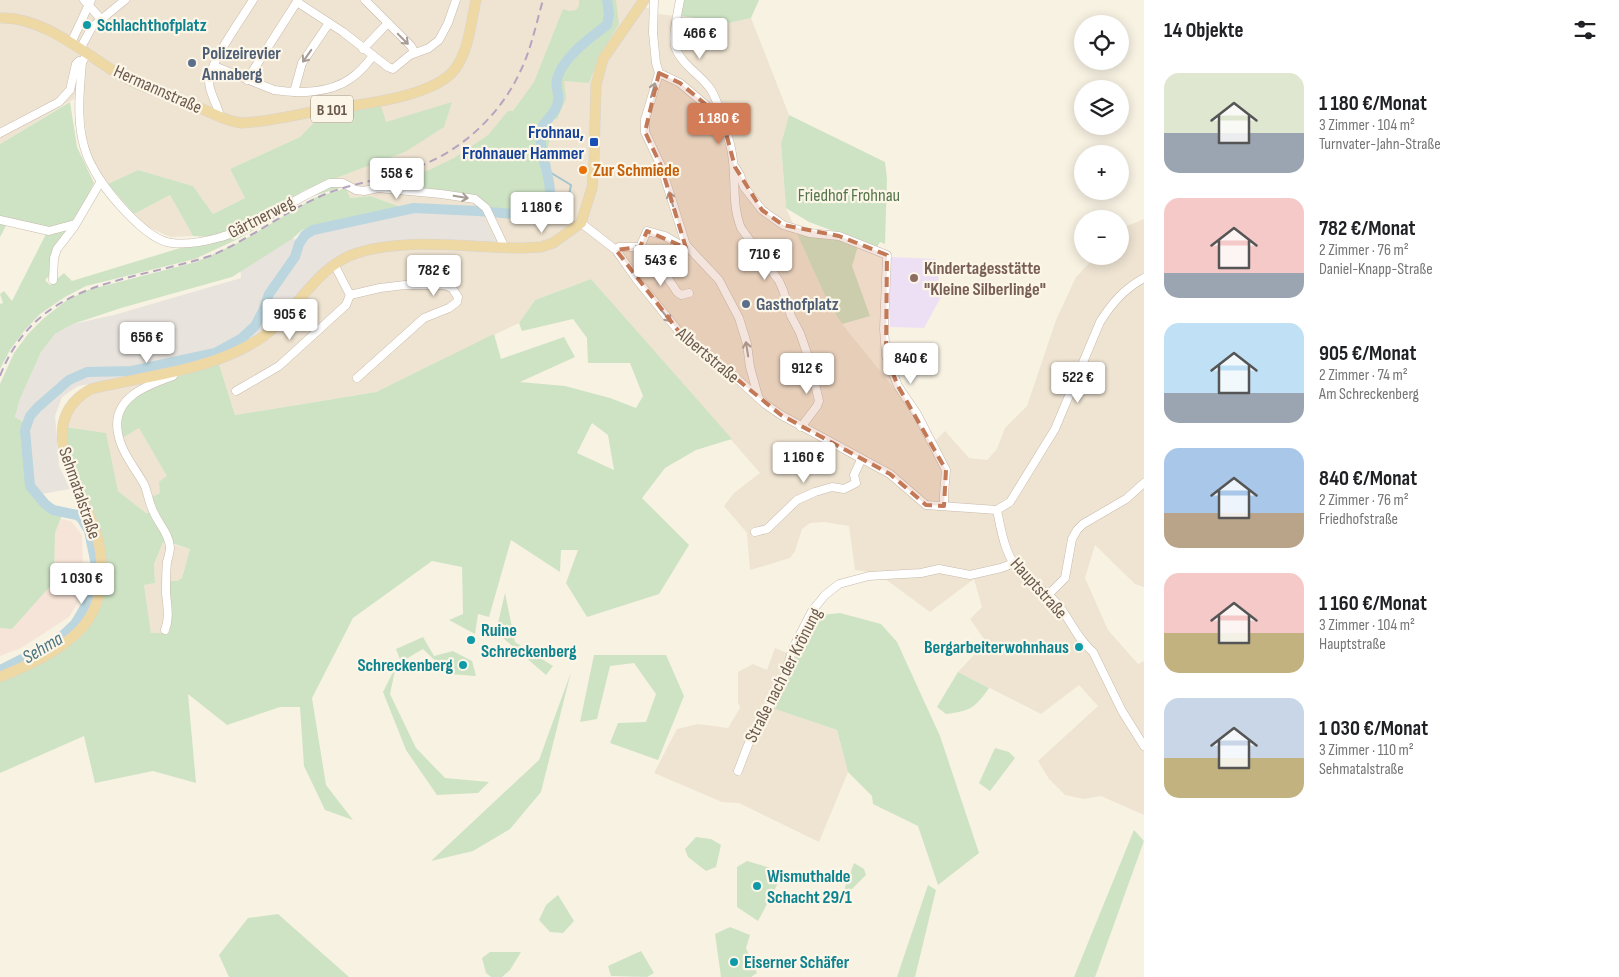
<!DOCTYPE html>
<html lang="de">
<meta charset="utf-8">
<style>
body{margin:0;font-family:"Sofia Sans Condensed",sans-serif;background:#f2f2f2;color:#202124;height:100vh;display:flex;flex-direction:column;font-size:19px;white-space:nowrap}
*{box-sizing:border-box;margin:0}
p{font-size:16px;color:#757577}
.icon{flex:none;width:28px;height:28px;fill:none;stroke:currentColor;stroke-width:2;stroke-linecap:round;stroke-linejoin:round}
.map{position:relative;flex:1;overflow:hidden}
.panel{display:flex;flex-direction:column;background:#fff;width:475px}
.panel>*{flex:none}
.buttons{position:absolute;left:1074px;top:15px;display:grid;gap:10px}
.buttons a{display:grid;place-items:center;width:55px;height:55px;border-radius:50%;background:#fff;box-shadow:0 2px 12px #0003;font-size:25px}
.price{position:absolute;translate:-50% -42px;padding:0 11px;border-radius:5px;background:#fff;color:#222;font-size:16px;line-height:32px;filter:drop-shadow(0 1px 2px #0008)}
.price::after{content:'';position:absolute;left:50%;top:30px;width:15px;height:11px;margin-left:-8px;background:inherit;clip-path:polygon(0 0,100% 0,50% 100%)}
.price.current{background:#d27d58;color:#fff}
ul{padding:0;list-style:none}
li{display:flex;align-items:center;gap:15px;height:125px;padding:0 20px}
li span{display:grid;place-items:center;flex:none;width:140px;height:100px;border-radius:15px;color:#555}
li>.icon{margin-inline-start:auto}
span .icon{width:60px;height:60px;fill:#fffc;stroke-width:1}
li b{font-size:21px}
h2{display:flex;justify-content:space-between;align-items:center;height:60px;padding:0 20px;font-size:21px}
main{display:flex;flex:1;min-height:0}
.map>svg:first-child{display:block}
.residential{fill:#efe4d2}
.commercial{fill:#f7e4d8}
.industrial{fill:#e8e3dd}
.education{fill:#eee0f4}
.green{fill:#cee3c4;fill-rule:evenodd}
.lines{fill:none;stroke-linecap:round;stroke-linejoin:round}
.stream{stroke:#a2c4cf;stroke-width:2}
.river{stroke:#bbd6de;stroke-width:10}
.minor-casing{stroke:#c7baac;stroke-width:9}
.major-casing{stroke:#d9d4d1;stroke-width:11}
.minor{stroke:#fff;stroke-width:8}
.major{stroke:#eed8a4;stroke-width:10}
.rail{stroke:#b5a4bf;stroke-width:2;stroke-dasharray:8 5;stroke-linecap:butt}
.oneway{stroke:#a79c94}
.marked{fill:#c37856;fill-opacity:0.2;stroke:#c37856;stroke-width:4;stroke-dasharray:10 6;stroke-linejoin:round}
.culture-dot{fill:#0f9aa8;stroke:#fcf6e8;stroke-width:2}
.service-dot{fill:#5c6f8a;stroke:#fcf6e8;stroke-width:2}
.transit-dot{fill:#1a4fb4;stroke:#fcf6e8;stroke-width:2}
.food-dot{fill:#e8710a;stroke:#fcf6e8;stroke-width:2}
.education-dot{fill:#8d6e63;stroke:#fcf6e8;stroke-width:2}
.labels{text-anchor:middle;stroke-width:4.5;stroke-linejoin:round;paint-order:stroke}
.shield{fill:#fcf6e8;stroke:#97897c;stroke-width:1}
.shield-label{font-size:16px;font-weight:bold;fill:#6c5a4d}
.culture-label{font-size:18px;font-weight:bold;fill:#0d838f;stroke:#fcf6e8;text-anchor:start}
.service-label{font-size:18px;font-weight:bold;fill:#4e5e75;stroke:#fcf6e8;text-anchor:start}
.street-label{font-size:18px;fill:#6c5a4d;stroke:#fcf6e8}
.transit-label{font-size:18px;font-weight:bold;fill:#164399;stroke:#fcf6e8;text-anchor:end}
.food-label{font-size:18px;font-weight:bold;fill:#c56008;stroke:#fcf6e8;text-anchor:start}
.park-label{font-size:18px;fill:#54764a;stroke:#fcf6e8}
.education-label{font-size:18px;font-weight:bold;fill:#785e54;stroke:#fcf6e8;text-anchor:start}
.water-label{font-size:19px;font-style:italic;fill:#4d7683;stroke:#fcf6e8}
</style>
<main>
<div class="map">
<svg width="1144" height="977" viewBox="0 0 1144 977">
<rect width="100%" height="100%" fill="#f8f2e3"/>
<!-- residential -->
<g class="residential">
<polygon points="0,0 641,0 640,4 659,14 729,23 751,18 789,115 781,144 786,208 828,302 842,324 936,440 945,431 969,458 987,460 997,449 1005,428 1027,406 1056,320 1076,277 1096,256 1120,256 1120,233 1127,226 1144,219 1144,587 1135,584 1095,545 1085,578 1108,630 1138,664 1144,661 1144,815 1101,796 1084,799 1065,795 1049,779 1038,761 1098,706 1079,685 1041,714 958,672 986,642 970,619 982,607 974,579 930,612 877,573 855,570 849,526 824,522 810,523 802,529 795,551 790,558 750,570 747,533 724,506 734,493 760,473 591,279 535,300 519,323 376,392 235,415 219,364 320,274 443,213 412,212 404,208 370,196 350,198 346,188 329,181 405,152 386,122 322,114 300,137 230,169 245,198 213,214 193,186 138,170 108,184 93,163 86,136 82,94 0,144"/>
<polygon points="170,195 193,236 170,237 146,226 134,214"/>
<polygon points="179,373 139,428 168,476 160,493 153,497 156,509 146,513 118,491 105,433 66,427 67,420 76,404 95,392"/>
<polygon points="163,542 190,549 182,578 177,581 170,581 170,633 151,633 144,585 155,583 154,566"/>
<polygon points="775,648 795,656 775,709 837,730 848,772 819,842 739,803 722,802 654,773 677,729 698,724 728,728 740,708 738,702 738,672 753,664 767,670"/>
</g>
<!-- commercial -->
<polygon class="commercial" points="61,519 71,521 82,535 83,565 85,569 82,588 76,606 69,617 21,648 0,656 0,628 12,629 54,582 55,533"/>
<!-- industrial -->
<polygon class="industrial" points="412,212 482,215 497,243 349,251 268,329 225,355 163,372 78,386 62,397 55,416 59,466 70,489 36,495 30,486 29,480 28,425 15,417 20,399 41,352 55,334 73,324 114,315 241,278 240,262 258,242 292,239 306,240 313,233 337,227"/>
<!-- education -->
<polygon class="education" points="892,257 936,259 941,297 924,328 890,327 889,260"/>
<!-- green -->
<g class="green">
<polygon points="579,0 616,0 619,24 599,57 589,83 564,81 566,99 557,119 546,117 541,123 552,132 548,147 554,192 552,206 546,205 537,213 488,210 484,201 478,196 384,183 429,170 454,158 488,135 508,111 513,111 534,82 563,9 569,11 576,10 579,6"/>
<polygon points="683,0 759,0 751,18 729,23 681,16"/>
<polygon points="70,102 77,147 94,183 84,203 72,221 48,229 9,220 0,237 0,144"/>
<polygon points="452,102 444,127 405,152 305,190 278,207 234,230 212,237 193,236 170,195 134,214 108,184 138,170 193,186 213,214 245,198 230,169 300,137 322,114 381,106 386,122"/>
<polygon points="789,115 885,162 887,179 885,244 880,242 877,247 809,222 786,208 781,144"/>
<polygon points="334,183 343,187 313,196 240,238 195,259 86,286 65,297 40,314 24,331 10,350 0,369 0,304 3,303 0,294 4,291 12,301 47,232 61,232 67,229 69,231 56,247 51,274 45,280 50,285 64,273 72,281 190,245 224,240"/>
<path d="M346 188 350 198 370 196 404 208 412 212 369 214 337 223 315 226 302 230 292 239 232 277 121 308 73 324 55 334 41 352 20 399 15 417 28 425C28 462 19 499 63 513L55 533 54 582 12 629 0 628V384L14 353 28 334 44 318 67 300 88 290 196 262 242 241 314 198Z"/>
<polygon points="795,229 859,243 852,266 870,316 842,324 828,302"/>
<path d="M591 279 732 439 696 450 665 468 642 498 689 545 659 594 587 617 566 583 578 550H561L560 572 511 540 489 617 478 614 475 634 449 620 463 614 462 567 432 561 353 618 312 698 326 785 353 820 325 810 304 766 300 707H280L227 725 188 694 196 783 153 771 95 783 84 736 0 773V680L84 629 105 560 68 457 66 427 106 433 118 491 146 513 151 512 161 529 165 543 163 542 154 565 155 583 144 585 151 633H170V581H177L182 578 190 549 171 543 152 497 160 493 159 482 167 476 139 428 122 438C121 429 120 420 123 411 133 384 193 370 219 364L235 415 376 392 494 334 501 359 564 337 575 357 520 382 565 386 610 398 636 408 643 396 630 363H588L587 338 573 319 522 331 519 323 535 300ZM592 423 608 435 614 470 577 453Z"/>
<polygon points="505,593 515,642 553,666 546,675 496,632"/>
<polygon points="840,613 881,624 897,642 940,736 979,853 938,885 918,826 873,804 872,796 848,772 837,730 775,709 782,692 797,652 813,616"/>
<polygon points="423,637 434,656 453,651 472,661 476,676 449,674 423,649 401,662 396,649"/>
<polygon points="594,655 666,655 684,696 658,760 610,743 618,723 646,722 656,694 634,663 610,666 597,719 580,722"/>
<polygon points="396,666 390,694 416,748 445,778 489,782 478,793 437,795 406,750 383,692"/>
<polygon points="571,672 541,792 510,829 473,851 431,861 539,760"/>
<path d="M958 672 989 688C975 708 970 711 946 714L937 707Z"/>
<polygon points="995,748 1009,752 1015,758 990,791 979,783"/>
<polygon points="1134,830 1144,841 1095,977 1074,977"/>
<polygon points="696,837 711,839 721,845 716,867 706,871 688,857 685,849"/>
<polygon points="747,861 784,872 758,921 737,907 737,867"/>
<polygon points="854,863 864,869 866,875 840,901"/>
<polygon points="928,885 936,890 915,977 897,977"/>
<polygon points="558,895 574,921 563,933 550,932 539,920 546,905"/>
<polygon points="278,914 349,977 229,977 219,955 248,918"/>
<polygon points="730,927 750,935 746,948 757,973 751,977 721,977 715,934"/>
<polygon points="641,951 654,973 647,977 611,976 608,966"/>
<polygon points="490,952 521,952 510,970 502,977 491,977 486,973 482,958"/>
</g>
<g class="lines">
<!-- stream -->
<polyline class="stream" points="537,216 551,223 558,213 567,205 571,185 548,171"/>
<!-- river -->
<path class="river" d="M0 670 56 642 75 624 91 597 97 570 89 531 81 518 77 515 53 510 45 504 30 486 25 430 30 416 38 407 69 380 87 372 132 371 215 353 242 338 255 326 264 309 269 294 295 257 299 244 305 235 313 230 414 208 478 211 537 216 544 214C558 188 543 170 541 144 540 139 543 131 543 125 551 116 560 107 558 94 557 90 556 84 557 79 563 57 590 38 607 25L609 14 607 0"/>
<!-- minor casing -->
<g class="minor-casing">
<g id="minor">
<polyline points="84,0 100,18"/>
<polyline points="365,0 411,46 415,53"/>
<polyline points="654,0 653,33 656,63 659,73 645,120 645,132 661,166 686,245 719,280 739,318 747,344 750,367 758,396"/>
<path d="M680 0C678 12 672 34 675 46 679 62 699 74 709 87 718 98 726 130 730 144 738 172 730 201 741 228L779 281 783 290 791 316 800 333 810 362 819 401 817 406 801 427"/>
<polyline points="297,2 343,32 388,67 393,69 410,55 429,48 439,40 448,23 456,0"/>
<polyline points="71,43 91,0"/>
<polyline points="80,49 92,27 125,0"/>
<polyline points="363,49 388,23"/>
<path d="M82 62C80 87 77 113 82 138 84 147 87 158 92 166 103 189 146 241 172 243 187 245 207 241 221 237 234 234 247 226 259 220 283 208 306 194 330 183H343L356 190 364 191 378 188 441 194 475 199 486 208 505 248"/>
<path d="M214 66 274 90C298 94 330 93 350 79 359 73 366 65 372 57"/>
<polyline points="659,73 680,83 720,117"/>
<polyline points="247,80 298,0"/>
<polyline points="294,92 302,63 329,23"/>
<path d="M220 118C219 105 209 95 209 81 210 62 242 18 253 0"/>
<polyline points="0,133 59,102 70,90 76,64 79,61 82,62 84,59"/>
<polyline points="735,167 740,175 744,187 762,210 783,225 809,233 839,236 887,255 884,329 886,356 898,386 917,414 946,470 944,494 944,506"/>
<polyline points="0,220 49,231 75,224"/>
<polyline points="581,223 616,250 637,280 680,333 692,345 733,375 765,404 781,415 890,474 926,505 997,510"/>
<polyline points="640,247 654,257 677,292 681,295 689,293"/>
<polyline points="616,250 619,247 640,247 647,231 665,236 682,246 686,245"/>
<polyline points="334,264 350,295 380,288 405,285 444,285 452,288 458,297 457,302 449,308 424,318 357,378"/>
<polyline points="53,280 54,258 57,249 74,227 101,181"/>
<polyline points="236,391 279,366 346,305 350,295"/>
<path d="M997 510C1002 536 1006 561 1027 579 1038 588 1051 595 1059 606 1071 621 1078 640 1093 652L1122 711 1144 746"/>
<path d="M997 510 1010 502 1055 429 1100 322C1112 303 1124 289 1144 278"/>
<polyline points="755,532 767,529 797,500 815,492 832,487 844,489 856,483 854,475 861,460"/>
<polyline points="1048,595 1065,578 1072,539 1077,530 1083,524 1126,499 1144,483"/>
<path d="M165 630C170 617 167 606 166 593 166 583 166 572 167 562 168 558 170 552 170 547 169 534 159 524 154 513 149 504 148 493 144 484 135 468 121 452 118 433 111 398 147 385 173 376L174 374"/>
<polyline points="738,771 748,745 761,719 776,698 782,684 793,648 812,611 825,595 839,584 869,576 921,573 939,569 970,575 1001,568 1014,563"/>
</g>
</g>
<!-- major casing -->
<g class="major-casing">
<g id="major">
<path d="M0 18C43 16 85 54 120 75 143 89 170 95 195 106 211 112 224 121 241 123 266 122 291 116 316 111 352 105 433 99 455 69 469 50 471 22 476 0"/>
<path d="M0 677C29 665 59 652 81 629 106 602 106 560 94 527 78 483 33 421 91 389 148 375 212 371 261 338 296 314 315 266 357 253 405 237 471 248 523 248L541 247 553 243 581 223 592 188 594 160 596 85 603 59 644 0"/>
</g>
</g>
<!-- minor -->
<use href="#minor" class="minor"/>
<!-- major -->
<use href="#major" class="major"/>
<!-- rail -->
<path class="rail" d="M0 376C37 280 127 283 210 256 251 239 286 210 328 193 355 183 384 179 412 169 459 153 499 117 520 72 531 50 536 24 543 0"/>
</g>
<!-- one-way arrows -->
<defs><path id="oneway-shaft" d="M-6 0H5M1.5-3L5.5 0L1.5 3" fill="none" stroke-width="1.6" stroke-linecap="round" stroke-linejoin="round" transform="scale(1.25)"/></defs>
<g class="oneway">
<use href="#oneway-shaft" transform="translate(403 39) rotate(45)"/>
<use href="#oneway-shaft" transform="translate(307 56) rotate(125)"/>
<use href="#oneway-shaft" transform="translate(653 90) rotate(-74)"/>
<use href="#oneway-shaft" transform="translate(461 197) rotate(9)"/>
<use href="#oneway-shaft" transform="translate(671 199) rotate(-106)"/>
<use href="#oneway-shaft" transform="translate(666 316) rotate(51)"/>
<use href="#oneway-shaft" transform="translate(747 349) rotate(-99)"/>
</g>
<!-- marked area -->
<path class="marked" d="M659 73 680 83 722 118 735 167 762 210 783 225 839 236 887 255 886 356 898 386 946 470 944 506 926 505 890 474 781 415 680 333 616 250 640 247 647 231 686 248 661 166 645 132Z"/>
<!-- markers -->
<g class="culture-dot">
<circle cx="87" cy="25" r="5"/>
<circle cx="471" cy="640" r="5"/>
<circle cx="1079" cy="647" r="5"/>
<circle cx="463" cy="665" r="5"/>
<circle cx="757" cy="886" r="5"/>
<circle cx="734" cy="962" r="5"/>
</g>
<g class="service-dot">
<circle cx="192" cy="63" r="5"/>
<circle cx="746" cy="304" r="5"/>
</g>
<rect class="transit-dot" x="589" y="137" width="10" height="10" rx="2.5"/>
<circle class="food-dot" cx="583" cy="170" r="5"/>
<circle class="education-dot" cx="914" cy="278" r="5"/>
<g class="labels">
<!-- shield labels -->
<rect class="shield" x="311" y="95.5" width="42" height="27" rx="4"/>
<g class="shield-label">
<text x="332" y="115">B 101</text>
</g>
<!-- culture labels -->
<g class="culture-label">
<text x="97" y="31">Schlachthofplatz</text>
<text x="481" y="636">Ruine<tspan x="481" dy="21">Schreckenberg</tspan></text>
<text x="1069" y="653" text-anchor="end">Bergarbeiterwohnhaus</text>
<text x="453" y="671" text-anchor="end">Schreckenberg</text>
<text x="767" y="882">Wismuthalde<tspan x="767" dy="21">Schacht 29/1</tspan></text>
<text x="744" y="968">Eiserner Schäfer</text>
</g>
<!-- service labels -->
<g class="service-label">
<text x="202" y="59">Polizeirevier<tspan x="202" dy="21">Annaberg</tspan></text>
<text x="756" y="310">Gasthofplatz</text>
</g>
<!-- street labels -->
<g class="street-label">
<text transform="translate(158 89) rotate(24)" y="6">Hermannstraße</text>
<text transform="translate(261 217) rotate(-27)" y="6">Gärtnerweg</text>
<text transform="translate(708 355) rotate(40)" y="6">Albertstraße</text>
<text transform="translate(80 493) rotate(71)" y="6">Sehmatalstraße</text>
<text transform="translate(1039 588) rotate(48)" y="6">Hauptstraße</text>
<text transform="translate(783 675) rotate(-63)" y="6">Straße nach der Krönung</text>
</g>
<!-- transit labels -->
<g class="transit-label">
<text x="584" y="138">Frohnau,<tspan x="584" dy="21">Frohnauer Hammer</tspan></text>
</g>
<!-- food labels -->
<g class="food-label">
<text x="593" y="176">Zur Schmiede</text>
</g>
<!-- park labels -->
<g class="park-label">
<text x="849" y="201">Friedhof Frohnau</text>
</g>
<!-- education labels -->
<g class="education-label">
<text x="924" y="274">Kindertagesstätte<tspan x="924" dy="21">"Kleine Silberlinge"</tspan></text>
</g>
<!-- water labels -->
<g class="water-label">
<text transform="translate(42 647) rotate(-31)" y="7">Sehma</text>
</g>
</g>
</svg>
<div class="buttons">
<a><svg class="icon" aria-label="locate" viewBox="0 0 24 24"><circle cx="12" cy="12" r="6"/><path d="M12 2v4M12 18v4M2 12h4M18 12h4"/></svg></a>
<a><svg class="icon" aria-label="layers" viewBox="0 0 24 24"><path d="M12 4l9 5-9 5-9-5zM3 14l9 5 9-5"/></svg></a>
<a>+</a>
<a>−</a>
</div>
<b class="price" style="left:700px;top:60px">466 €</b>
<b class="price current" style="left:719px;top:145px">1 180 €</b>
<b class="price" style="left:397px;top:200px">558 €</b>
<b class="price" style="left:542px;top:234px">1 180 €</b>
<b class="price" style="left:765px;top:281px">710 €</b>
<b class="price" style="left:661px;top:287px">543 €</b>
<b class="price" style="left:434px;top:297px">782 €</b>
<b class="price" style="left:290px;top:341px">905 €</b>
<b class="price" style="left:147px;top:364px">656 €</b>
<b class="price" style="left:911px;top:385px">840 €</b>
<b class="price" style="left:807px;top:395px">912 €</b>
<b class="price" style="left:1078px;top:404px">522 €</b>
<b class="price" style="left:804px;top:484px">1 160 €</b>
<b class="price" style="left:82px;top:605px">1 030 €</b>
</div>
<section class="panel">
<h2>14 Objekte<svg class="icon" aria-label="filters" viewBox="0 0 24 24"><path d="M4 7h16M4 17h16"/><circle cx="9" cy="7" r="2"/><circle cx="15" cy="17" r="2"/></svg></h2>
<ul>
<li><span style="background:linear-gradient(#dfe7d0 60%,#9aa5b1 0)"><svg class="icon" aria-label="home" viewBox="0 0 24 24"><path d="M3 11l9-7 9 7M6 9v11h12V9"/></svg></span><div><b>1 180 €/Monat</b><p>3 Zimmer · 104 m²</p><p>Turnvater-Jahn-Straße</p></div></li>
<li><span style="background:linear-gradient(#f6c9c9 75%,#9aa5b1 0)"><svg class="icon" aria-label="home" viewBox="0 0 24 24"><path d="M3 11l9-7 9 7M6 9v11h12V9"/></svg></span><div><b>782 €/Monat</b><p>2 Zimmer · 76 m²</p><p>Daniel-Knapp-Straße</p></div></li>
<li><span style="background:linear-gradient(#bfe0f5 70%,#9aa5b1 0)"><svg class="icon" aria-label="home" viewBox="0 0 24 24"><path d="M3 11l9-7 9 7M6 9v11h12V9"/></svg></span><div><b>905 €/Monat</b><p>2 Zimmer · 74 m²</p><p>Am Schreckenberg</p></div></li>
<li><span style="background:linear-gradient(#a9c7e8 65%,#b9a48a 0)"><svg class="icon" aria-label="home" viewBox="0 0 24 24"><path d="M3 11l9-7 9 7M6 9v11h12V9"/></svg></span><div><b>840 €/Monat</b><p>2 Zimmer · 76 m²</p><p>Friedhofstraße</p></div></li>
<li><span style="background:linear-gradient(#f6c9c9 60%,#c2b280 0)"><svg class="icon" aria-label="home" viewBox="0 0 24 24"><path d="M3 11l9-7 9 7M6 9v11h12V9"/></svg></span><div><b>1 160 €/Monat</b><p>3 Zimmer · 104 m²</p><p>Hauptstraße</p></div></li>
<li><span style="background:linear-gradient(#c9d6e8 60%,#c2b280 0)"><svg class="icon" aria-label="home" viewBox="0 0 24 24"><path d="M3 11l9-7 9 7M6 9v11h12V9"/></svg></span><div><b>1 030 €/Monat</b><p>3 Zimmer · 110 m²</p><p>Sehmatalstraße</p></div></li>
</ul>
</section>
</main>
